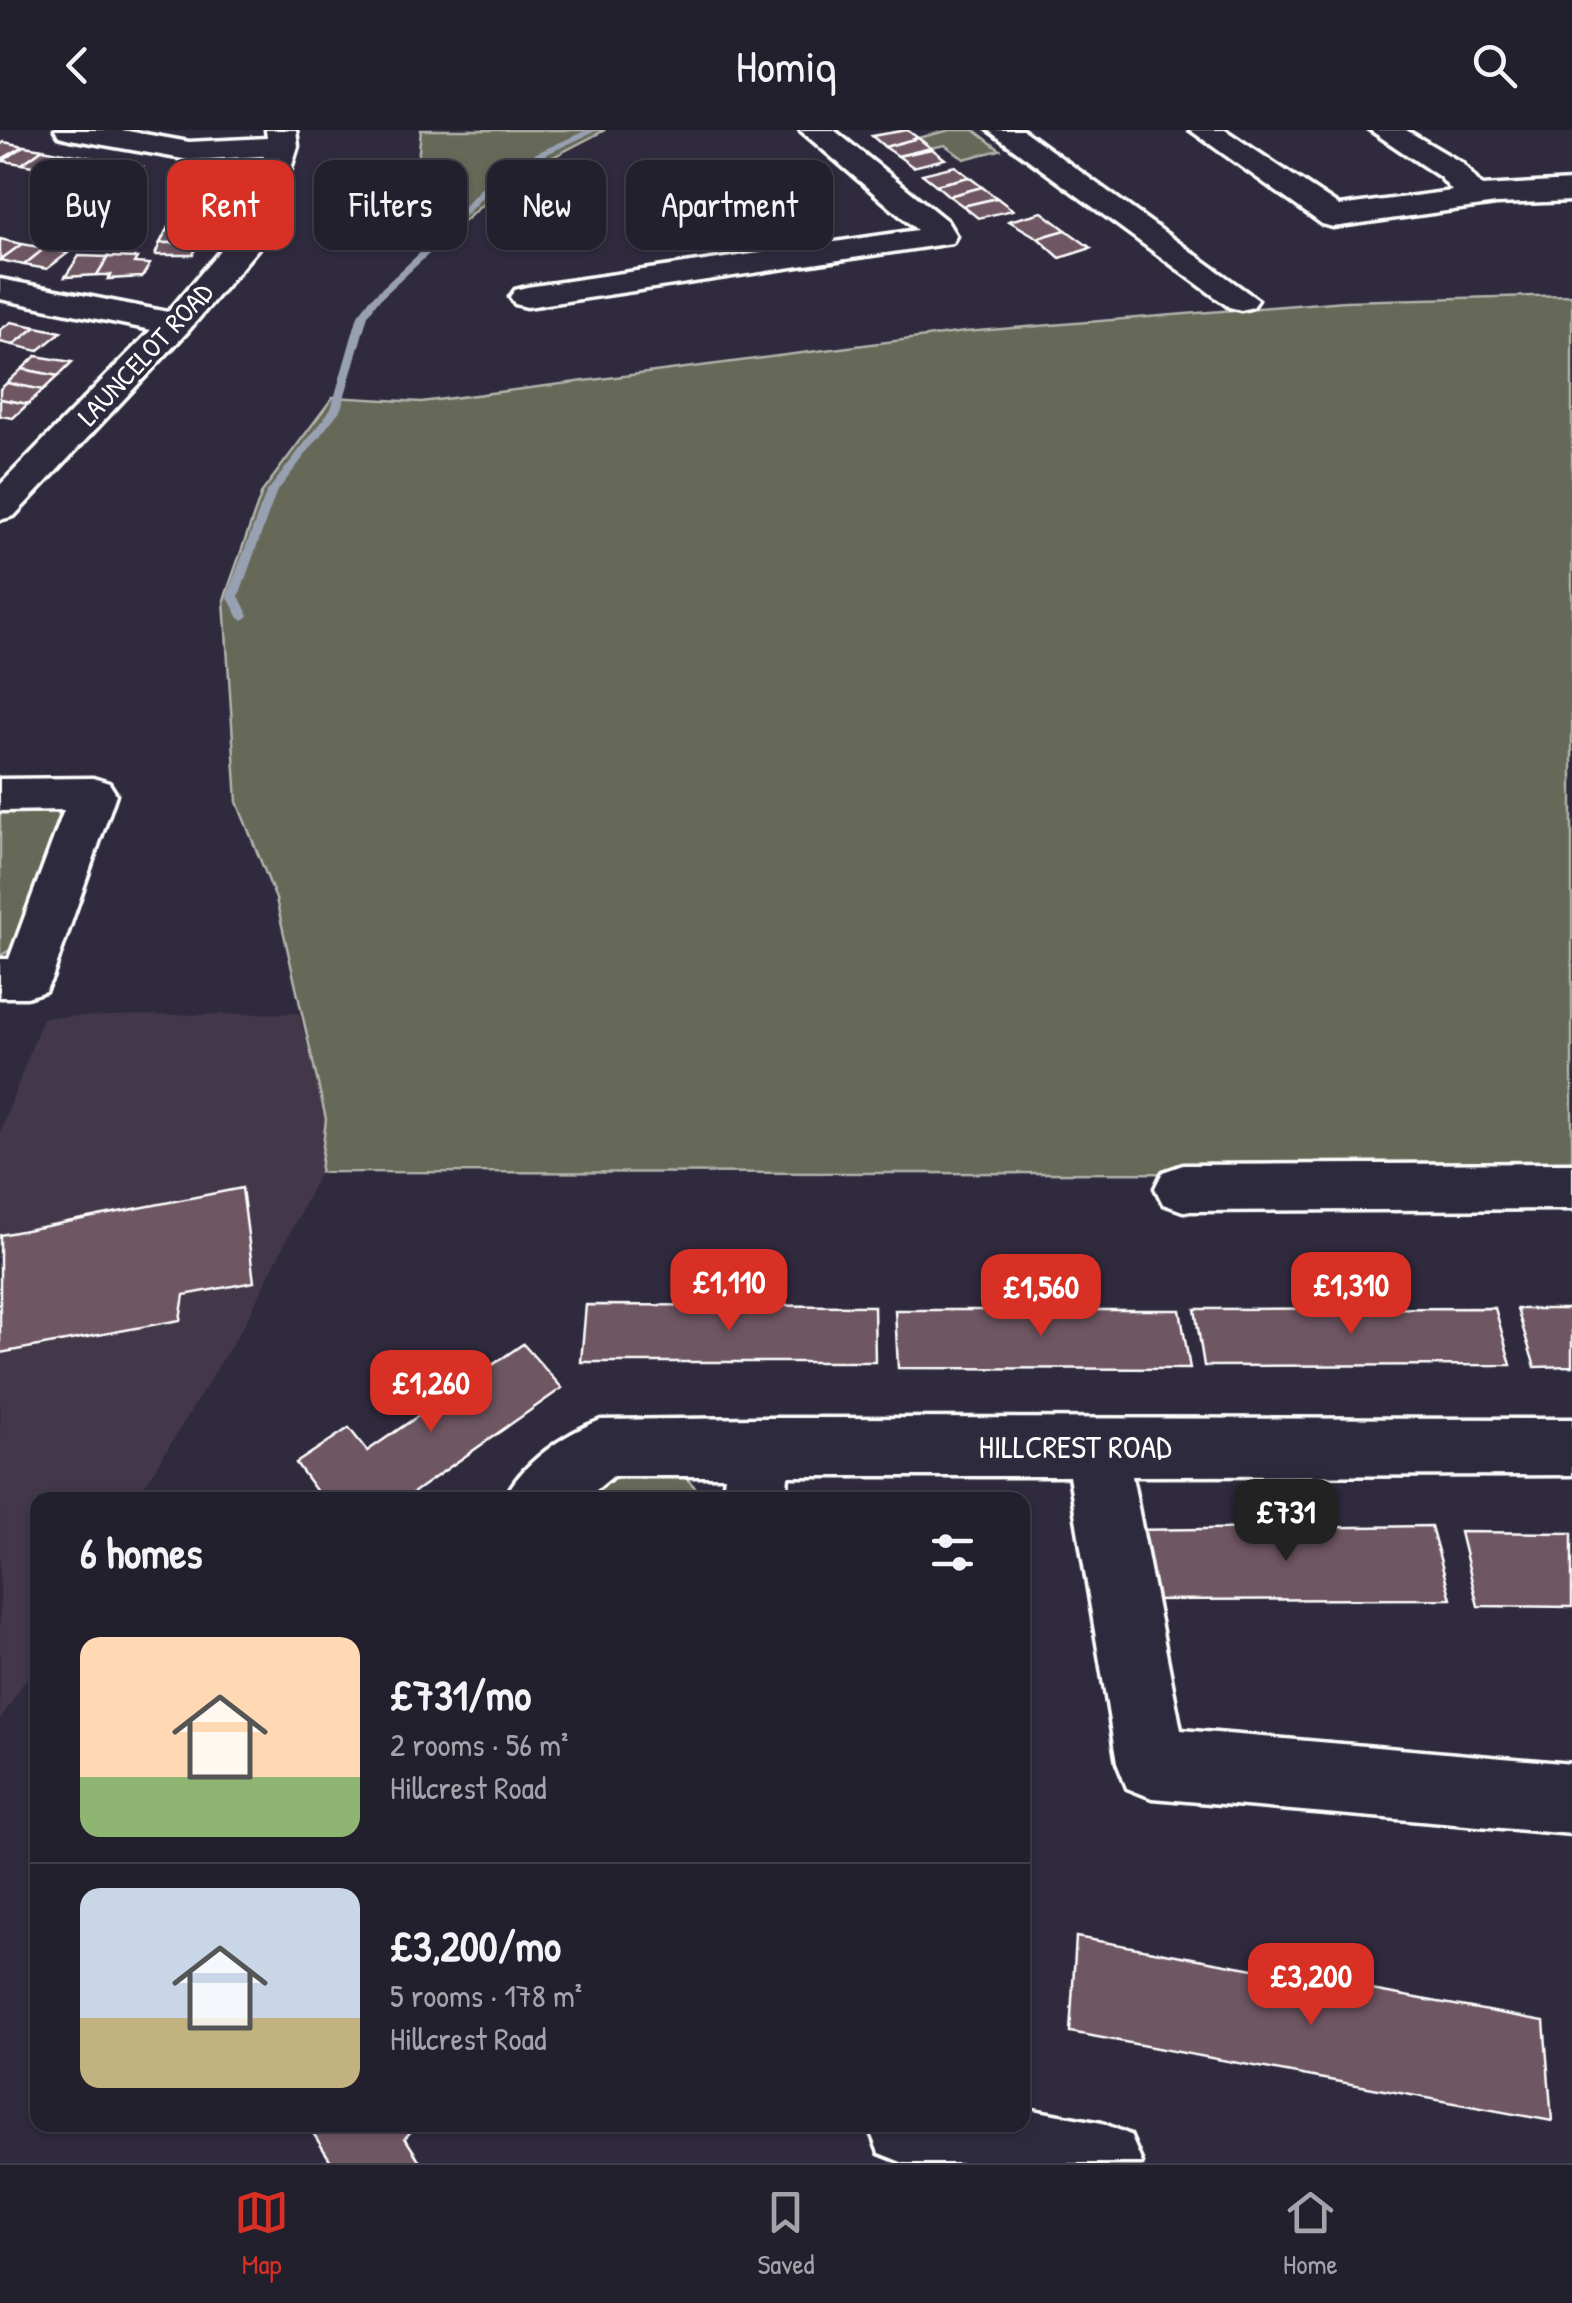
<!DOCTYPE html>
<meta charset="utf-8">
<style>
body{margin:0;font-family:"Patrick Hand",sans-serif;background:#2b2836;color:#f1f3f6;height:100vh;display:flex;flex-direction:column;font-size:38px;white-space:nowrap}
*{box-sizing:border-box;margin:0}
p{font-size:32px;color:#a3a3aa}
.icon{flex:none;width:55px;height:55px;fill:none;stroke:currentColor;stroke-width:2;stroke-linecap:round;stroke-linejoin:round}
.map{position:relative;flex:1;overflow:hidden}
.details{position:absolute;left:30px;top:1362px;width:1000px;height:640px;display:flex;flex-direction:column;background:#23202e;border-radius:20px;box-shadow:0 2px 8px #0004,0 0 0 2px #403e4a}
.details>*{flex:none}
.banner{position:absolute;left:30px;top:30px;width:1000px;height:90px;display:flex;gap:20px}
.price{position:absolute;translate:-50% -85px;padding:0 22px;border-radius:20px;background:#d93025;color:#fff;font-size:32px;line-height:65px;filter:drop-shadow(0 2px 5px #0008)}
.price::after{content:'';position:absolute;left:50%;top:60px;width:30px;height:22px;margin-left:-15px;background:inherit;clip-path:polygon(0 0,100% 0,50% 100%)}
.price.current{background:#222;color:#fff}
ul{padding:0;list-style:none}
li{display:flex;align-items:center;gap:30px;height:250px;padding:0 50px}
li+li{border-top:2px solid #403e4a}
li span{display:grid;place-items:center;flex:none;width:280px;height:200px;border-radius:20px;color:#555}
li>.icon{margin-inline-start:auto}
span .icon{width:120px;height:120px;fill:#fffc;stroke-width:1}
li b{font-size:42px}
h2{display:flex;justify-content:space-between;align-items:center;height:120px;padding:0 50px;font-size:42px}
.pill{padding:0 35px;border-radius:20px;background:#23202e;box-shadow:0 2px 8px #0004,0 0 0 2px #403e4a;font-size:35px;line-height:90px}
.pill.current{background:#d93025;color:#fff}
header{display:flex;justify-content:space-between;align-items:center;height:130px;padding:0 50px;background:#23202e;font-size:45px;font-weight:600}
.dock{display:flex;justify-content:space-around;align-items:center;height:140px;border-top:2px solid #403e4a;background:#23202e;font-size:28px;color:#a3a3aa}
.dock a{display:grid;justify-items:center;gap:5px}
.dock .current{color:#d93025}
.map>svg:first-child{display:block}
.built{fill:#423748}
.green{fill:#666759;stroke:#b2b3ac;stroke-width:2.5}
.lines{fill:none;stroke-linecap:round;stroke-linejoin:round}
.stream{fill:#98a1b1;fill-rule:evenodd}
.building{fill:#6e5662;stroke:#fff;stroke-width:2.5}
.minor-casing{stroke:#fff;stroke-width:7}
.minor{fill:#2f2a3d;fill-rule:evenodd}
.labels{text-anchor:middle;stroke-width:8;stroke-linejoin:round;paint-order:stroke}
.far-street-label{font-size:28px;fill:#fff;stroke:#2f2a3d}
.street-label{font-size:32px;fill:#fff;stroke:#2f2a3d}
</style>
<header><svg class="icon" aria-label="back" viewBox="0 0 24 24"><path d="M15 5l-7 7 7 7"/></svg>Homiq<svg class="icon" aria-label="search" viewBox="0 0 24 24"><circle cx="10" cy="10" r="6"/><path d="M15 15l6 6"/></svg></header>
<div class="map">
<svg width="1572" height="2033" viewBox="0 0 1572 2033">
<rect width="100%" height="100%" fill="#2f2a3d"/>
<filter id="ink" filterUnits="userSpaceOnUse"><feTurbulence type="fractalNoise" baseFrequency=".01" numOctaves="2"/><feDisplacementMap in="SourceGraphic" scale="20" xChannelSelector="R" yChannelSelector="G"/><feConvolveMatrix kernelMatrix="1 2 1 2 8 2 1 2 1" color-interpolation-filters="sRGB"/></filter>
<g filter="url(#ink)">
<!-- built -->
<polygon class="built" points="299,883 326,989 320,1042 248,1188 136,1370 38,1370 37,1532 0,1590 0,1002 43,887"/>
<!-- green -->
<g class="green">
<polygon points="421,0 605,0 511,49 432,120 411,105"/>
<polygon points="950,0 974,0 1000,20 964,29 945,15 931,18 918,8"/>
<polygon points="1572,165 1572,1044 320,1042 326,989 276,769 237,672 224,470 262,362 333,267 421,272 965,202 1345,171"/>
<polygon points="0,678 53,678 67,693 26,810 0,826"/>
<polygon points="667,1341 685,1347 708,1370 580,1370 622,1343"/>
</g>
<g class="lines">
<!-- stream -->
<polygon class="stream" points="587,0 598,0 503,45 429,124 377,172 368,185 341,279 276,363 239,466 249,486 243,490 239,488 227,466 266,363 331,279 358,185 371,168 423,120 497,41"/>
</g>
<!-- building -->
<g class="building">
<polygon points="907,0 918,8 885,17 872,6"/>
<polygon points="918,8 931,18 898,26 885,17"/>
<polygon points="4,12 24,16 0,30 0,15"/>
<polygon points="24,16 43,19 22,34 3,31"/>
<polygon points="43,19 63,23 42,38 22,34"/>
<polygon points="932,19 945,29 913,37 898,26"/>
<polygon points="63,23 82,26 62,41 42,38"/>
<polygon points="82,26 102,30 81,45 62,41"/>
<polygon points="102,30 122,34 102,49 81,45"/>
<polygon points="122,34 142,37 121,53 102,49"/>
<polygon points="955,36 969,47 936,55 922,44"/>
<polygon points="192,46 227,46 223,57 187,56"/>
<polygon points="969,47 982,57 949,66 936,55"/>
<polygon points="187,56 223,57 218,67 182,68"/>
<polygon points="982,57 997,68 963,76 949,66"/>
<polygon points="218,67 213,79 177,79 182,68"/>
<polygon points="997,68 1013,80 978,88 963,76"/>
<polygon points="177,79 213,79 208,90 172,90"/>
<polygon points="1042,82 1066,100 1038,108 1009,91"/>
<polygon points="172,90 208,90 203,102 166,101"/>
<polygon points="1066,100 1091,118 1060,128 1038,108"/>
<polygon points="166,101 203,102 198,113 160,113"/>
<polygon points="0,109 22,114 0,130"/>
<polygon points="160,113 198,113 193,125 155,125"/>
<polygon points="22,114 45,118 24,135 0,130"/>
<polygon points="45,118 68,123 47,139 24,135"/>
<polygon points="79,126 108,127 97,145 65,147"/>
<polygon points="108,127 137,128 134,133 150,134 142,147 108,149 111,145 97,145"/>
<polygon points="11,192 36,197 13,215 0,212 0,200"/>
<polygon points="36,197 61,202 38,221 13,215"/>
<polygon points="36,226 72,232 58,246 22,239"/>
<polygon points="22,239 58,246 43,260 7,253"/>
<polygon points="7,253 43,260 28,274 0,269 0,259"/>
<polygon points="0,269 28,274 13,288 0,286"/>
<polygon points="242,1058 254,1152 184,1165 180,1190 0,1223 0,1105"/>
<polygon points="586,1175 874,1176 875,1232 581,1232"/>
<polygon points="1495,1178 1511,1235 1204,1236 1195,1179"/>
<polygon points="1517,1179 1572,1179 1572,1236 1535,1237"/>
<polygon points="895,1180 1180,1180 1190,1239 898,1238"/>
<polygon points="523,1214 562,1258 403,1370 384,1367 379,1370 323,1370 296,1333 349,1298 367,1321"/>
<polygon points="1431,1396 1451,1469 1133,1470 1126,1400"/>
<polygon points="1460,1402 1572,1403 1572,1477 1478,1476"/>
<polygon points="1076,1807 1544,1891 1552,1991 1070,1902"/>
<polygon points="308,1995 417,1995 405,2008 421,2033 332,2033"/>
</g>
<g class="lines">
<!-- minor casing -->
<g class="minor-casing">
<g id="minor">
<polygon points="55,0 122,0 189,12 267,8 266,0 296,0 298,16 271,103 188,201 14,386 0,390 0,355 151,200 0,169 0,149 168,182 243,94 264,26 189,30 70,9 59,6"/>
<polygon points="800,0 834,0 947,91 956,106 952,113 527,177 515,174 510,167 515,160 527,157 917,100"/>
<polygon points="988,0 1023,0 1258,170 1253,177 1241,180 1229,177"/>
<polygon points="1190,0 1225,0 1339,76 1452,61 1440,47 1370,0 1406,0 1462,33 1482,56 1572,51 1572,71 1496,74 1333,97 1322,94"/>
<polygon points="93,648 109,653 116,664 52,848 45,861 27,867 0,867 0,829 9,829 64,680 0,681 0,649"/>
<polygon points="1572,1033 1572,1079 1183,1081 1163,1074 1155,1058 1163,1042 1183,1035"/>
<path d="M759 1288 1572 1289V1345L1132 1346 1181 1600 1572 1634V1704L1152 1668 1127 1658 1117 1633 1069 1346H788L786 1370H722L725 1346H613L584 1370H504C520 1334 565 1303 601 1290Z"/>
<polygon points="1022,1978 1102,1993 1130,2005 1142,2033 904,2033 879,2023 868,1995 1022,1995"/>
</g>
</g>
<!-- minor -->
<use href="#minor" class="minor"/>
</g>
</g>
<g class="labels">
<!-- far-street labels -->
<g class="far-street-label">
<text transform="translate(145 224) rotate(-47)" y="10">LAUNCELOT ROAD</text>
</g>
<!-- street labels -->
<g class="street-label">
<text x="1075" y="1328">HILLCREST ROAD</text>
</g>
</g>
</svg>
<b class="price" style="left:729px;top:1204px">£1,110</b>
<b class="price" style="left:1351px;top:1207px">£1,310</b>
<b class="price" style="left:1041px;top:1209px">£1,560</b>
<b class="price" style="left:431px;top:1305px">£1,260</b>
<b class="price current" style="left:1286px;top:1434px">£731</b>
<b class="price" style="left:1311px;top:1898px">£3,200</b>
<div class="banner">
<a class="pill">Buy</a>
<a class="pill current">Rent</a>
<a class="pill">Filters</a>
<a class="pill">New</a>
<a class="pill">Apartment</a>
</div>
<section class="details">
<h2>6 homes<svg class="icon" aria-label="filters" viewBox="0 0 24 24"><path d="M4 7h16M4 17h16"/><circle cx="9" cy="7" r="2"/><circle cx="15" cy="17" r="2"/></svg></h2>
<ul>
<li><span style="background:linear-gradient(#ffd9b3 70%,#8fb573 0)"><svg class="icon" aria-label="home" viewBox="0 0 24 24"><path d="M3 11l9-7 9 7M6 9v11h12V9"/></svg></span><div><b>£731/mo</b><p>2 rooms · 56 m²</p><p>Hillcrest Road</p></div></li>
<li><span style="background:linear-gradient(#c9d6e8 65%,#c2b280 0)"><svg class="icon" aria-label="home" viewBox="0 0 24 24"><path d="M3 11l9-7 9 7M6 9v11h12V9"/></svg></span><div><b>£3,200/mo</b><p>5 rooms · 178 m²</p><p>Hillcrest Road</p></div></li>
</ul>
</section>
</div>
<nav class="dock">
<a class="current"><svg class="icon" aria-label="map" viewBox="0 0 24 24"><path d="M3 6l6-2 6 2 6-2v14l-6 2-6-2-6 2zM9 4v14M15 6v14"/></svg>Map</a>
<a><svg class="icon" aria-label="saved" viewBox="0 0 24 24"><path d="M7 4h10v16l-5-4-5 4z"/></svg>Saved</a>
<a><svg class="icon" aria-label="home" viewBox="0 0 24 24"><path d="M3 11l9-7 9 7M6 9v11h12V9"/></svg>Home</a>
</nav>
